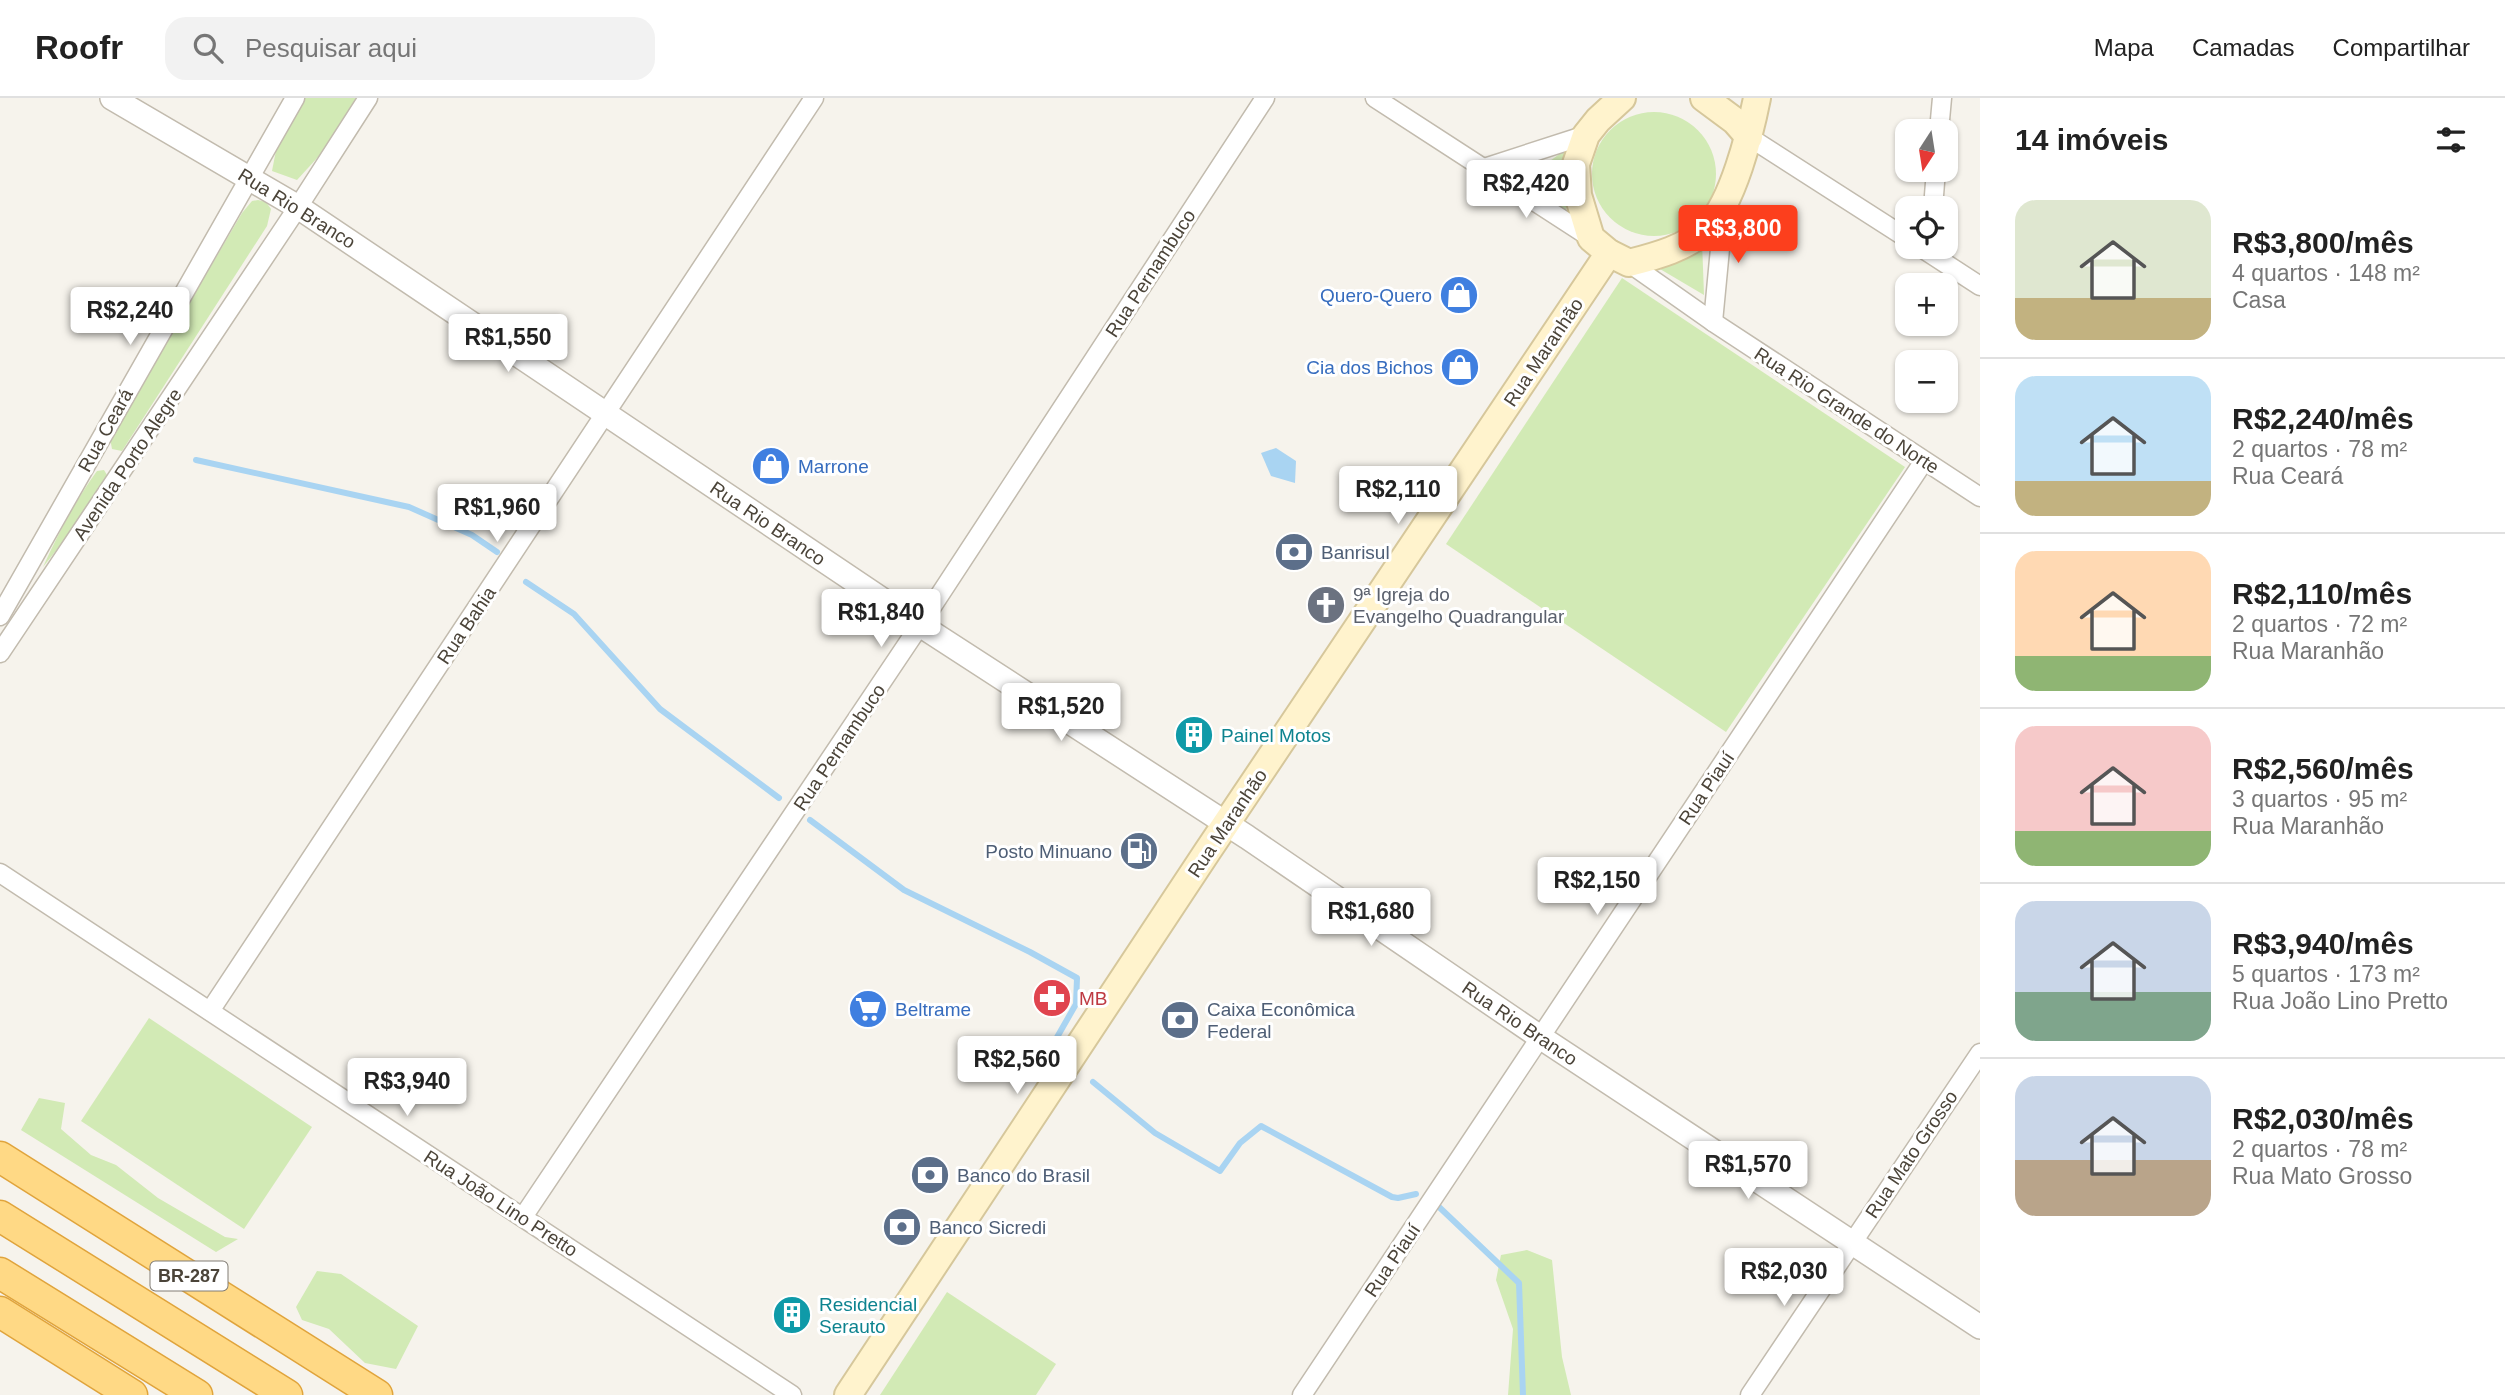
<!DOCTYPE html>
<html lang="pt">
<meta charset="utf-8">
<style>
body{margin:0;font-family:Arial,sans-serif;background:#f2f2f2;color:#222;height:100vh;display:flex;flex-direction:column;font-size:26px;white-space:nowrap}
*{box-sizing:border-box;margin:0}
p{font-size:23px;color:#767676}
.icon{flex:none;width:38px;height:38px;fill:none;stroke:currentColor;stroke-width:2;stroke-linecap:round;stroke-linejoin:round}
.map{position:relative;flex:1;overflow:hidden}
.drawer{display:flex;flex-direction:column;background:#fff;width:525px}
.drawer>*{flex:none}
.needle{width:46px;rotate:192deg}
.tools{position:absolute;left:1895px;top:21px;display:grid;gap:14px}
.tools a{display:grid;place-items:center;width:63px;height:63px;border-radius:14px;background:#fff;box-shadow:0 2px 5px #0004;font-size:35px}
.price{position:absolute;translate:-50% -60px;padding:0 16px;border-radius:7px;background:#fff;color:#222;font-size:23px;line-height:46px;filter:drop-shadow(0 2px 4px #0008)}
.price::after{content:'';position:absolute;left:50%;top:42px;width:21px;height:16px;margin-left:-10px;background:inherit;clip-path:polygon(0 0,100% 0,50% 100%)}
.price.current{background:#fc3f1d;color:#fff}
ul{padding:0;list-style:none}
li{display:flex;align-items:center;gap:21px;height:175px;padding:0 35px}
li+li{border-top:2px solid #e0e0e0}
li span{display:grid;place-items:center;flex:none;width:196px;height:140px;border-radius:21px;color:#555}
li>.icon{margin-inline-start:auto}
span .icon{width:84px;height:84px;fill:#fffc;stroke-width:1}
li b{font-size:30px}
h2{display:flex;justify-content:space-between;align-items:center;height:84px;padding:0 35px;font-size:30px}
header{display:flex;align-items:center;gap:42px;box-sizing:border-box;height:98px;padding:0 35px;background:#fff;border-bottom:2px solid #e0e0e0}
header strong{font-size:33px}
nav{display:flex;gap:38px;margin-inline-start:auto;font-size:24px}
.search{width:490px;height:63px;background:#f2f2f2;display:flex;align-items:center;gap:18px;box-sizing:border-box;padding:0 24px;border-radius:21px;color:#767676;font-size:26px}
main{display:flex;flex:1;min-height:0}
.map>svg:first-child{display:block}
.green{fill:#d2eab5}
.water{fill:#a9d4f2}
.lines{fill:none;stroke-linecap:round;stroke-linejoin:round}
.stream{stroke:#a9d4f2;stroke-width:6}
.minor-casing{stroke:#c2bbae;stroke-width:21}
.tertiary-casing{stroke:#c2bbae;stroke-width:26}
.secondary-casing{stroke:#d6c79b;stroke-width:30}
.trunk-casing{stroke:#e0a43c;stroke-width:33}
.minor{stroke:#fff;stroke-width:18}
.tertiary{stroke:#fff;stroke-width:23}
.secondary{stroke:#fff3cd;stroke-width:26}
.trunk{stroke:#ffd985;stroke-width:30}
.labels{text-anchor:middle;stroke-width:6;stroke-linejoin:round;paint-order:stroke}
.shield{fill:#fff;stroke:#817c74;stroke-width:2}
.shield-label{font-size:18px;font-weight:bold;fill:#4b4439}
.street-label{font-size:19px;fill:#4b4439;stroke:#fff}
.shop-label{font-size:19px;fill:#366cbe;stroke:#fff;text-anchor:end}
.service-label{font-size:19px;fill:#4e5e75;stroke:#fff;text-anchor:start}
.worship-label{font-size:19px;fill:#5b616d;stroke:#fff;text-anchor:start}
.culture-label{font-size:19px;fill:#0d838f;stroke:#fff;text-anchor:start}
.health-label{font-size:19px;fill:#be3a42;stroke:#fff;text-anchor:start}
</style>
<header>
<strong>Roofr</strong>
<div class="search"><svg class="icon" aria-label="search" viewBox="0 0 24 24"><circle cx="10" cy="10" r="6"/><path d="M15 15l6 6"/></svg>Pesquisar aqui</div>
<nav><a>Mapa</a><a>Camadas</a><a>Compartilhar</a></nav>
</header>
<main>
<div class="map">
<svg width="1980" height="1297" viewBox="0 0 1980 1297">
<rect width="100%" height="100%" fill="#f6f3ec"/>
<!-- green -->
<g class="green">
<polygon points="304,0 356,0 329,47 297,82 272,73 278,42"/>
<circle cx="1654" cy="76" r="62"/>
<polygon points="1569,49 1566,116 1520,85"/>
<polygon points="258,102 266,104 271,111 267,128 122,353 112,351 110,340 242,115 252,103"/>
<polygon points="1702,143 1704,197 1660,171"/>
<polygon points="1622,180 1905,369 1726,634 1446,446"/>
<path d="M104 372 107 377 78 425 43 469C58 436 75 403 97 373Z"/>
<polygon points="149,920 312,1029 244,1131 81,1023"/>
<polygon points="39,1000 65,1005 61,1031 91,1057 116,1067 158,1100 225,1139 238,1141 216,1154 21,1032"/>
<polygon points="1527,1152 1552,1162 1562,1259 1571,1297 1508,1297 1513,1231 1496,1182 1501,1157"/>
<polygon points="317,1173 341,1176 418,1228 396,1271 365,1265 329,1231 302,1222 296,1209"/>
<polygon points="947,1194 1056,1266 1036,1297 880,1297"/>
</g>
<!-- water -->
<polygon class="water" points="1276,350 1296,363 1295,385 1271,378 1261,355"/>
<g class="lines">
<!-- stream -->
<g class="stream">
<polyline points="196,362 409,409 472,437 497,454"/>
<polyline points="526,484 574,516 660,611 779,700"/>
<polyline points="810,722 904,792 1030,854 1077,880 1076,906 1052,948"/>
<polyline points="1093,984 1155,1035 1220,1073 1240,1045 1261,1028 1392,1099 1398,1100 1416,1096"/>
<polyline points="1438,1108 1519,1185 1523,1297"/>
</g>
<!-- minor casing -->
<g class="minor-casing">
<g id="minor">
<polyline points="1375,0 1591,140"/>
<polyline points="1939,33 1942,0"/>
<polyline points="1749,39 1908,141"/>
<polyline points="1481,71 1586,37"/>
<polyline points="1933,110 1936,72"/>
<polyline points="1920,149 1980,188"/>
<polyline points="1629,165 1713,224 1980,399"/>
<polyline points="1713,224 1724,109"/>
<polyline points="0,518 295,0"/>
<polyline points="0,555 298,109 368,0"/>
<polyline points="0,775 792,1297"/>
<polyline points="210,913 814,0"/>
<polyline points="523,1119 920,527 1265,0"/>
<polyline points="1302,1297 1924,363"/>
<polyline points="1750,1297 1980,955"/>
</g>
</g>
<!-- tertiary casing -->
<g class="tertiary-casing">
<polyline id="tertiary" points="112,0 298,109 920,527 1247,739 1540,939 1980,1229"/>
</g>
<!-- secondary casing -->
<g class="secondary-casing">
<g id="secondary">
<path d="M1622 0 1598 22 1586 37 1576 66 1578 97 1591 140 1609 155 1629 165C1656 158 1687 150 1707 130 1733 105 1750 35 1757 0"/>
<polyline points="1704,0 1735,23 1749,39"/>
<polyline points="848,1297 1207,754 1609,155"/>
</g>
</g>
<!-- trunk casing -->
<g class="trunk-casing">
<g id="trunk">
<polyline points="0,1059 377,1297"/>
<polyline points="0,1118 287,1297"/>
<polyline points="0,1175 197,1297"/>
<polyline points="0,1214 132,1297"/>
</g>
</g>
<!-- minor -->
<use href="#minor" class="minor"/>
<!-- tertiary -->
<use href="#tertiary" class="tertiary"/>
<!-- secondary -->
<use href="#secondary" class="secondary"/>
<!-- trunk -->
<use href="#trunk" class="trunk"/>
</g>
<!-- icons -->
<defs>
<g id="shop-disc" transform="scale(2.0125)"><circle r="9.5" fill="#3f7fe0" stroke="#fff"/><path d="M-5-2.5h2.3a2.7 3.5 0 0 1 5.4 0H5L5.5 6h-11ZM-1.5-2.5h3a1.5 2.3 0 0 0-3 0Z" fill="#fff"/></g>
<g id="bank-disc" transform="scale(2.0125)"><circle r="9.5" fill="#5c6f8a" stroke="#fff"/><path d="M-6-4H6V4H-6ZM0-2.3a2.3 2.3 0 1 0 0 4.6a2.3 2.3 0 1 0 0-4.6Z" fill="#fff"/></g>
<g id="church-disc" transform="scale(2.0125)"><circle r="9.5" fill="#6b7280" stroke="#fff"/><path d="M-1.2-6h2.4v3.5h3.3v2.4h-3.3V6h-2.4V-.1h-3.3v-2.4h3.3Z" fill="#fff"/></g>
<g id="building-disc" transform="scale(2.0125)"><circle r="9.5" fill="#0f9aa8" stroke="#fff"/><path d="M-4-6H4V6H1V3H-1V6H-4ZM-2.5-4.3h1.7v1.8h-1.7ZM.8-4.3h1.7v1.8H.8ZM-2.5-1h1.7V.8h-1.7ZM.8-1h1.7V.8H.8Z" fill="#fff"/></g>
<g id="fuel-disc" transform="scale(2.0125)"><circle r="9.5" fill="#5c6f8a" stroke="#fff"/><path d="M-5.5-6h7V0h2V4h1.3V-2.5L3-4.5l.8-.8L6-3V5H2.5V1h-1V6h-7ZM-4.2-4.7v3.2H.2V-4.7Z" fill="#fff"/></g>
<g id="pharmacy-disc" transform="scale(2.0125)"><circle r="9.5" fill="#e0444e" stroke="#fff"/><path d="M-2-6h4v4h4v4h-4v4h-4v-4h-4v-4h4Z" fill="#fff"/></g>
<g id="supermarket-disc" transform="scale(2.0125)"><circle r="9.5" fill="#3f7fe0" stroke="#fff"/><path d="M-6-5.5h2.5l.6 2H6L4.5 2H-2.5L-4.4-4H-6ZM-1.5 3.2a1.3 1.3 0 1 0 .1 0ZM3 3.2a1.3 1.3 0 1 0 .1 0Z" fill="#fff"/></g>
</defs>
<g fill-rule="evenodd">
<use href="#shop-disc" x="1459" y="197"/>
<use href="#shop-disc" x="1460" y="269"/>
<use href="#shop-disc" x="771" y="368"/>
<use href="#bank-disc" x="1294" y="454"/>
<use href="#church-disc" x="1326" y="507"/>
<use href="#building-disc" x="1194" y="637"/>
<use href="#fuel-disc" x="1139" y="753"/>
<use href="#pharmacy-disc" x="1052" y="900"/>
<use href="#supermarket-disc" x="868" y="911"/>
<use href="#bank-disc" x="1180" y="922"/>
<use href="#bank-disc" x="930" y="1077"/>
<use href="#bank-disc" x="902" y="1129"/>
<use href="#building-disc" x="792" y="1217"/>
</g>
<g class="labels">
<!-- shield labels -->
<rect class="shield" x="150.5" y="1163.5" width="77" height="29" rx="5"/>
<g class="shield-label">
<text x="189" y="1184">BR-287</text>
</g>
<!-- street labels -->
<g class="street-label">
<text transform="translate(297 110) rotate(32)" y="7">Rua Rio Branco</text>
<text transform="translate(1150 175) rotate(-57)" y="7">Rua Pernambuco</text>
<text transform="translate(1543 254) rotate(-56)" y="7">Rua Maranhão</text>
<text transform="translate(1847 312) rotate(33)" y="7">Rua Rio Grande do Norte</text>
<text transform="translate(105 332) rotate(-61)" y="7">Rua Ceará</text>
<text transform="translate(127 366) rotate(-56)" y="7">Avenida Porto Alegre</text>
<text transform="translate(768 425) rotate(34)" y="7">Rua Rio Branco</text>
<text transform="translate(466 527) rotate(-56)" y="7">Rua Bahia</text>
<text transform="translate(839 649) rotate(-56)" y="7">Rua Pernambuco</text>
<text transform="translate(1706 690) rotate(-56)" y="7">Rua Piauí</text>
<text transform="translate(1227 725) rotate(-56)" y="7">Rua Maranhão</text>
<text transform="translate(1520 925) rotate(34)" y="7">Rua Rio Branco</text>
<text transform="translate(1911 1056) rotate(-56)" y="7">Rua Mato Grosso</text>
<text transform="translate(501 1105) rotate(33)" y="7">Rua João Lino Pretto</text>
<text transform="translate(1392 1162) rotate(-56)" y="7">Rua Piauí</text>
</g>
<!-- shop labels -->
<g class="shop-label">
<text x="1432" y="204">Quero-Quero</text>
<text x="1433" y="276">Cia dos Bichos</text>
<text x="798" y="375" text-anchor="start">Marrone</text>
<text x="895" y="918" text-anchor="start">Beltrame</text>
</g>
<!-- service labels -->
<g class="service-label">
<text x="1321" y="461">Banrisul</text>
<text x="1112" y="760" text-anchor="end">Posto Minuano</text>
<text x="1207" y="918">Caixa Econômica<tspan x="1207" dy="22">Federal</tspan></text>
<text x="957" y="1084">Banco do Brasil</text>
<text x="929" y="1136">Banco Sicredi</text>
</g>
<!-- worship labels -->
<g class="worship-label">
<text x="1353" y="503">9ª Igreja do<tspan x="1353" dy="22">Evangelho Quadrangular</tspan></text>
</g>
<!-- culture labels -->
<g class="culture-label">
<text x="1221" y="644">Painel Motos</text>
<text x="819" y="1213">Residencial<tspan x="819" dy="22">Serauto</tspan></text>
</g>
<!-- health labels -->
<g class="health-label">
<text x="1079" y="907">MB</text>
</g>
</g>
</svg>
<div class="tools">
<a><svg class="needle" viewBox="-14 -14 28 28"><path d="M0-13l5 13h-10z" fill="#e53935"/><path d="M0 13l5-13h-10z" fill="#767676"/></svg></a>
<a><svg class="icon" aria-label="locate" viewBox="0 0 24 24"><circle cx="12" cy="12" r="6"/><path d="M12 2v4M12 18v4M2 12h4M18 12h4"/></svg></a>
<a>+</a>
<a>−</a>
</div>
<b class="price" style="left:1526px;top:122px">R$2,420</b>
<b class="price current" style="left:1738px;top:167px">R$3,800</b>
<b class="price" style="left:130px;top:249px">R$2,240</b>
<b class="price" style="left:508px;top:276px">R$1,550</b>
<b class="price" style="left:1398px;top:428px">R$2,110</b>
<b class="price" style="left:497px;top:446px">R$1,960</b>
<b class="price" style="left:881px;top:551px">R$1,840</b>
<b class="price" style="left:1061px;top:645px">R$1,520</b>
<b class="price" style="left:1597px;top:819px">R$2,150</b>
<b class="price" style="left:1371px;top:850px">R$1,680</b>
<b class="price" style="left:1017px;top:998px">R$2,560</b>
<b class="price" style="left:407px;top:1020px">R$3,940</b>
<b class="price" style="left:1748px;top:1103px">R$1,570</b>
<b class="price" style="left:1784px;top:1210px">R$2,030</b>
</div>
<section class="drawer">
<h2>14 imóveis<svg class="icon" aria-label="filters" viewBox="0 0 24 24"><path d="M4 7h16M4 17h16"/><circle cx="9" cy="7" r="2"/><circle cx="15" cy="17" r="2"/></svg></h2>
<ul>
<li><span style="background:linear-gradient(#dfe7d0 70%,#c2b280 0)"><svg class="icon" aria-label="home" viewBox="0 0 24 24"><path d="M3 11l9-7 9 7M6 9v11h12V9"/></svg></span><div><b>R$3,800/mês</b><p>4 quartos · 148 m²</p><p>Casa</p></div></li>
<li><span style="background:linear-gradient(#bfe0f5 75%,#c2b280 0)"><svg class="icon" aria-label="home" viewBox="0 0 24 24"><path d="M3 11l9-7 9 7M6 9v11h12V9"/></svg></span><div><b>R$2,240/mês</b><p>2 quartos · 78 m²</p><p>Rua Ceará</p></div></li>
<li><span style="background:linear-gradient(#ffd9b3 75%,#8fb573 0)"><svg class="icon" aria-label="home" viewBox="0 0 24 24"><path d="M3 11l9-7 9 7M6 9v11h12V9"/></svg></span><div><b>R$2,110/mês</b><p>2 quartos · 72 m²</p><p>Rua Maranhão</p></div></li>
<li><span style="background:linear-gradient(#f6c9c9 75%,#8fb573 0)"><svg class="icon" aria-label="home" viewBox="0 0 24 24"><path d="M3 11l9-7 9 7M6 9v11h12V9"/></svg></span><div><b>R$2,560/mês</b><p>3 quartos · 95 m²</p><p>Rua Maranhão</p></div></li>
<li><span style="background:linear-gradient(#c9d6e8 65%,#7fa58c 0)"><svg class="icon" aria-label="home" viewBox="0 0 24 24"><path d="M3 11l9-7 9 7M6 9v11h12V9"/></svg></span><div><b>R$3,940/mês</b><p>5 quartos · 173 m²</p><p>Rua João Lino Pretto</p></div></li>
<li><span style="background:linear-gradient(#c9d6e8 60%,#b9a48a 0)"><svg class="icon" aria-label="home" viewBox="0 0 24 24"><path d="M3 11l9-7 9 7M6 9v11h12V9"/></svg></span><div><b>R$2,030/mês</b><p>2 quartos · 78 m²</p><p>Rua Mato Grosso</p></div></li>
</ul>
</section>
</main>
